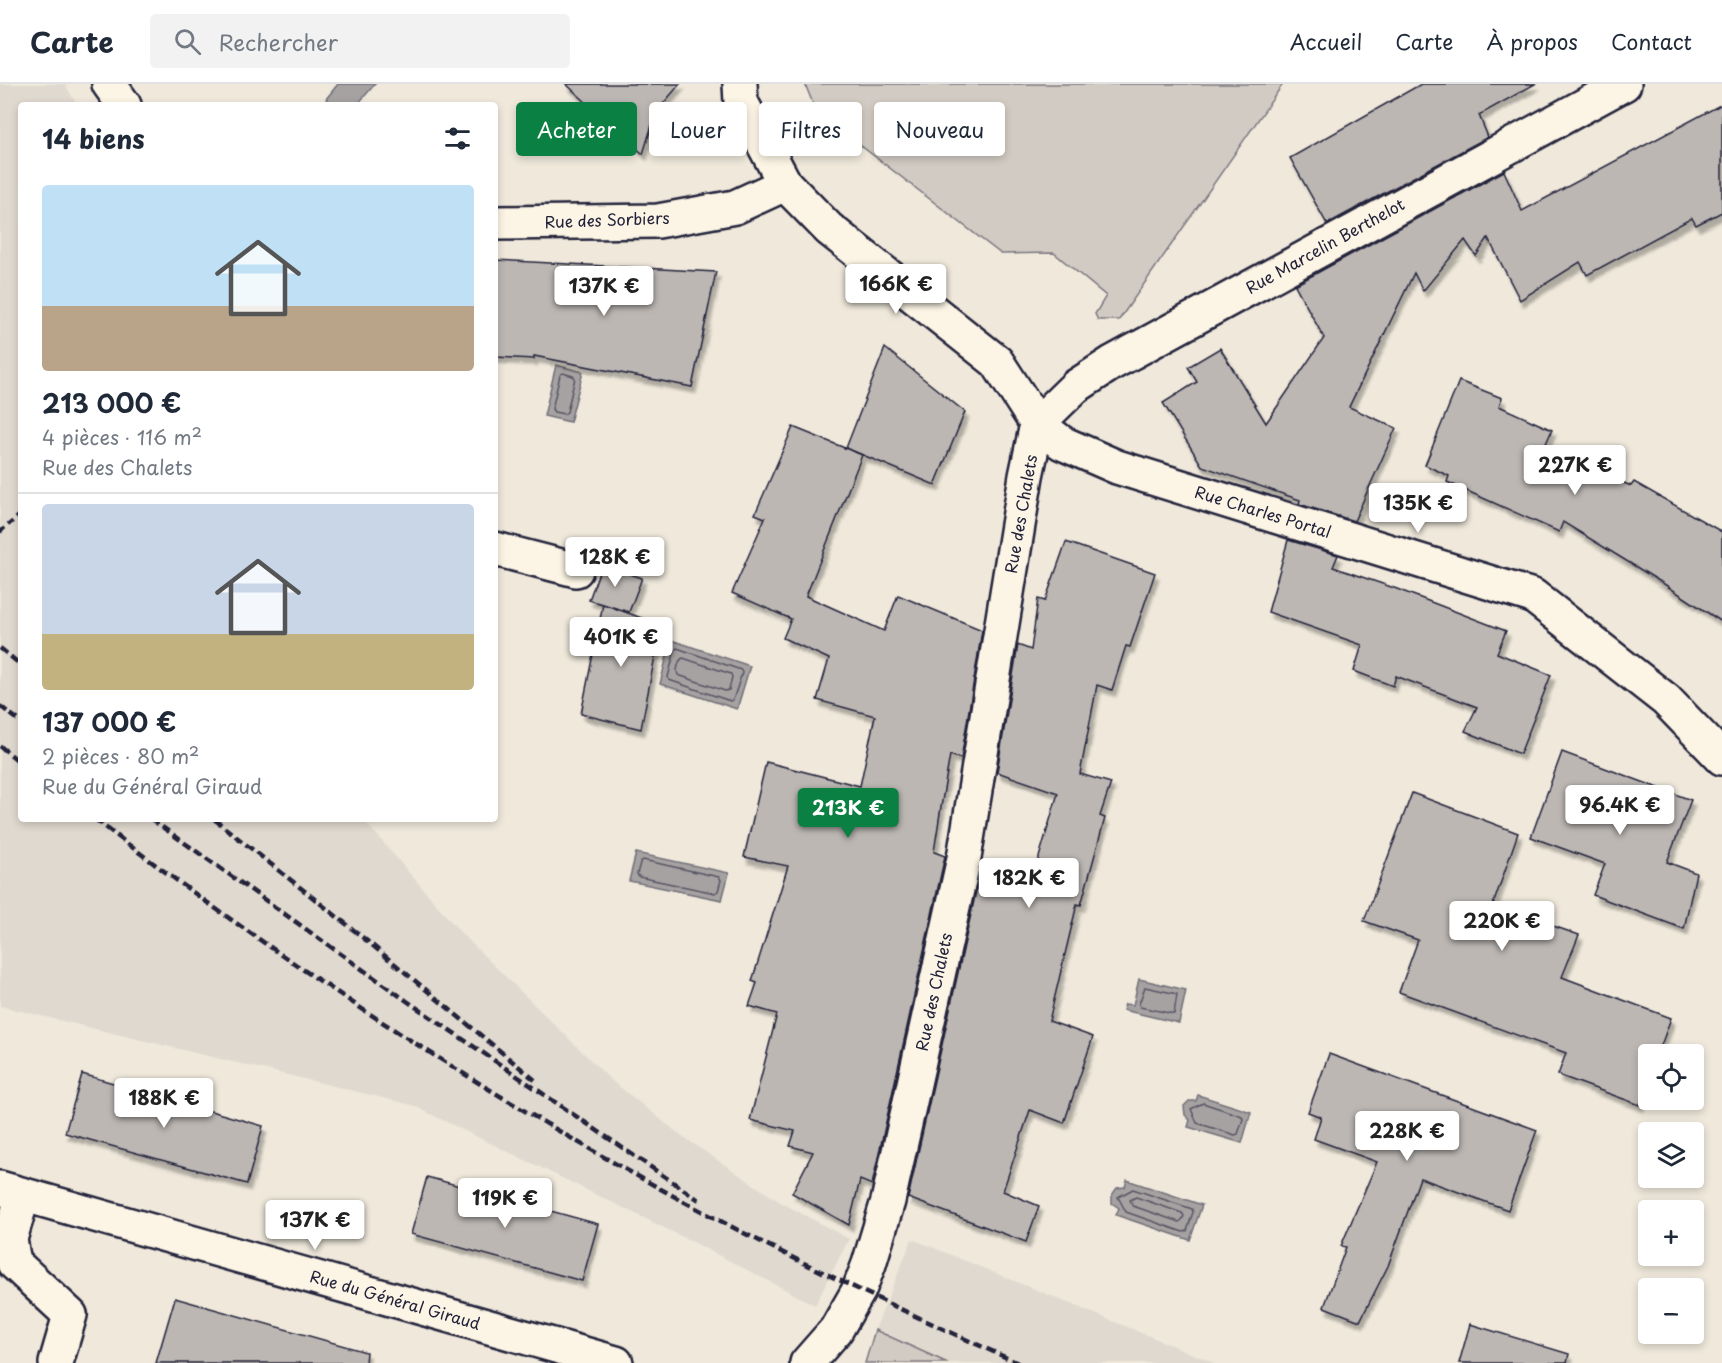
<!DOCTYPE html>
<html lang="fr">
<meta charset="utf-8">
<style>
body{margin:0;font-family:"Playpen Sans",sans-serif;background:#f2f2f3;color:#1f2937;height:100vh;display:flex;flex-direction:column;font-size:22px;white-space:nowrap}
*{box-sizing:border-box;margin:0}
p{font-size:20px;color:#747a83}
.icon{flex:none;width:33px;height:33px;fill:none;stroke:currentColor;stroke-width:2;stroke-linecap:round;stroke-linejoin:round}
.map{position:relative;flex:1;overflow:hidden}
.side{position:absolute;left:18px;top:18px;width:480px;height:720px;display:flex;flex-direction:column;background:#fff;border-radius:6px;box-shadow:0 3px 9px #0003}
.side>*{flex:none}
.hud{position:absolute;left:516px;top:18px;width:570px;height:54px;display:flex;gap:12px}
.buttons{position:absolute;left:1638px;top:960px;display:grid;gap:12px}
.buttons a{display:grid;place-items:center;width:66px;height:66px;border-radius:6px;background:#fff;box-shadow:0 3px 9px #0003;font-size:30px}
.price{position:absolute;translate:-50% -51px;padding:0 14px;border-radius:6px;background:#fff;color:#222;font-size:20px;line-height:39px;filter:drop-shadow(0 2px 3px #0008)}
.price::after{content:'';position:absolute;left:50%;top:36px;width:18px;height:14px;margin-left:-9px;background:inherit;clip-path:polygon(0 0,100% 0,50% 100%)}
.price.on{background:#0b8043;color:#fff}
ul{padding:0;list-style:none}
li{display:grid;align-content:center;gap:12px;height:318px;padding:0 24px}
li+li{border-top:2px solid #e0e1e3}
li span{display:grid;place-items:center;height:186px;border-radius:6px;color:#555}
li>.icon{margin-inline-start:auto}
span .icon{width:108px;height:108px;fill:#fffc;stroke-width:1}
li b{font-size:26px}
h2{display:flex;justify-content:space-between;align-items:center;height:72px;padding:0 24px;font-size:26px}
.tag{padding:0 21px;border-radius:6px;background:#fff;box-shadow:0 3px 9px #0003;font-size:21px;line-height:54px}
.tag.on{background:#0b8043;color:#fff}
header{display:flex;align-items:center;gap:36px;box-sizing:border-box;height:84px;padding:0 30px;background:#fff;border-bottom:2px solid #e0e1e3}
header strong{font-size:28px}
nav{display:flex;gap:33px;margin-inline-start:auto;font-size:21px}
.search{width:420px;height:54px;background:#f2f2f3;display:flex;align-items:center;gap:15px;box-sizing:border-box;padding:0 21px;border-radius:6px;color:#747a83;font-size:22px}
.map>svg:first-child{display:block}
.built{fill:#e0d9cf}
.green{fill:#d1cbc3;stroke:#7a767f;stroke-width:1.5}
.water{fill:#a6a2a2;stroke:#716f79;stroke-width:1.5}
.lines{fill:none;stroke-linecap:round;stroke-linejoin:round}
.shore{stroke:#575564;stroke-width:1.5}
.building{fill:#bcb7b3;stroke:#22223b;stroke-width:1.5;filter:url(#shadow)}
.minor-casing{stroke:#22223b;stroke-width:38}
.path{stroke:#22223b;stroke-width:4;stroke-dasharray:6 4.5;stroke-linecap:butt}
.minor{stroke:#fcf5e5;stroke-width:33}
.rail{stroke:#22223b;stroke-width:4.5;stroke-dasharray:9 4.5;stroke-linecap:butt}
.labels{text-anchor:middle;stroke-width:6;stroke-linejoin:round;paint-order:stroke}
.street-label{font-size:16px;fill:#22223b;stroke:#fcf5e5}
</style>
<header>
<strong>Carte</strong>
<div class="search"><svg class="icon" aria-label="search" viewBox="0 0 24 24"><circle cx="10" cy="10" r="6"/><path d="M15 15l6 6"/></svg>Rechercher</div>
<nav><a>Accueil</a><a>Carte</a><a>À propos</a><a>Contact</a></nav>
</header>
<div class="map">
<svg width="1722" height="1279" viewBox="0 0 1722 1279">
<defs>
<filter id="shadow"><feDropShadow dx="3.5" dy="6" stdDeviation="1.5" flood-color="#0004"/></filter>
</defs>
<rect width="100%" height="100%" fill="#efe8db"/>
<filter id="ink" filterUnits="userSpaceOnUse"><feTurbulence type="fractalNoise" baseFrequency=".0167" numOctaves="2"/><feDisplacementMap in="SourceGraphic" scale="12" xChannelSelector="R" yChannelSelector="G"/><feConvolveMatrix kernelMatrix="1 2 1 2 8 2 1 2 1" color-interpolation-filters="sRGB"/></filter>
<g filter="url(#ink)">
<!-- built -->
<g class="built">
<polygon points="0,0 65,0 77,21 21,21 21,735 363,735 461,849 612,997 683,1053 780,1118 849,1155 815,1221 687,1155 412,1021 0,922"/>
<polygon points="912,1155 1215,1279 948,1279 875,1246"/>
</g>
<!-- green -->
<g class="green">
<polygon points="805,0 1283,0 1119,236 1098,236 1095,230 1106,212 1054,169 1001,170 816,27"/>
<polygon points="875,1246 948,1279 865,1279"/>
</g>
<!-- water -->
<g class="water">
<polygon points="338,0 375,0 357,21 333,21 326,15"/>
<polygon points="556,281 583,288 570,338 544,332"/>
<polygon points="671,556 750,582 737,625 660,600"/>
<polygon points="636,769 729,789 722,816 629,797"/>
<polygon points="1139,895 1186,906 1179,939 1123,926 1125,920 1133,921"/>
<polygon points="1198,1011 1251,1028 1242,1059 1188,1043 1190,1036 1185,1031 1184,1022 1189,1017 1196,1017"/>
<polygon points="1127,1096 1202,1121 1190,1156 1116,1131 1119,1124 1112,1119 1112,1111 1117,1104 1125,1103"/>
</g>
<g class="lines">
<!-- shore -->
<g class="shore">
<polygon points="563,289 573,292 575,294 567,328 564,330 554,328 552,325 560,291"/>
<polygon points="677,564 741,586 742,589 733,616 730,617 669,596 668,593 675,566"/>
<path d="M683 574 731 590 732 593 729 606 725 607 678 591C676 587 678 576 683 574Z"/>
<polygon points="643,776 719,793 721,796 718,807 715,809 639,793 637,790 640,779"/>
<polygon points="1145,903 1177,910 1174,930 1140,923 1139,920"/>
<polygon points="1203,1019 1242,1032 1243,1035 1238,1050 1235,1051 1197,1039 1191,1025"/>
<polygon points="1133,1105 1192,1125 1193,1128 1187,1147 1183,1148 1126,1128 1118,1113"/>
<polygon points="1136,1113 1182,1129 1184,1132 1182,1136 1179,1138 1133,1122 1130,1116"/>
</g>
</g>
<!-- building -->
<g class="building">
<polygon points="566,0 680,0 656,28 643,70"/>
<polygon points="1421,0 1535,0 1479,31 1488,53 1327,140 1290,74"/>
<polygon points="1722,20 1722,128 1696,141 1692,134 1587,191 1580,178 1520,216 1488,154 1476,172 1465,156 1423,207 1414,189 1349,323 1396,344 1354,437 1299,420 1300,416 1202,382 1163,319 1197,298 1188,283 1220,264 1266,339 1324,254 1295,201 1504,87 1522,127"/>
<polygon points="495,176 716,188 692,303 534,272 534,275 495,273"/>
<polygon points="885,264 965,328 935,401 846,364"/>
<polygon points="1459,297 1502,314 1499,322 1552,346 1544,364 1631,402 1634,398 1722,448 1722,538 1664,500 1563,438 1559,448 1447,398 1449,392 1425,381"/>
<polygon points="793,343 862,371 806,512 884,547 898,511 982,546 961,675 950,671 941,723 934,768 945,772 872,1101 860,1096 849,1141 792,1109 813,1068 790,1062 795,1047 750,1036 777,930 749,922 757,899 752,897 788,782 744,773 766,678 860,702 875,632 817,616 829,575 783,554 791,535 732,509 765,434 755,430"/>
<polygon points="1288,456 1338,471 1333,483 1397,505 1506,547 1497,569 1551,591 1520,670 1465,647 1477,623 1396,592 1393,602 1354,587 1362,561 1268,528"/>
<polygon points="1066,458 1155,489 1130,563 1126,562 1112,606 1097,601 1080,690 1111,699 1100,732 1105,734 1081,821 1077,820 1049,937 1093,953 1064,1039 1030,1026 1003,1107 1039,1122 1026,1158 908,1114 981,785 1026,802 1031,785 1035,787 1058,709 997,688 1018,561 1031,566 1038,515 1045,517"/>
<polygon points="602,480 642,494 629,528 589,516"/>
<polygon points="603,520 661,541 641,645 581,630"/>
<polygon points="1562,668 1691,716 1667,778 1696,789 1684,845 1593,811 1605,780 1531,753"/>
<polygon points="1412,709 1518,749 1493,821 1579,851 1562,893 1671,934 1658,970 1648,970 1648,997 1640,1021 1558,991 1566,969 1399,908 1418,856 1364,837"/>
<polygon points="1329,970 1537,1046 1508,1126 1420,1094 1388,1182 1360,1237 1324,1223 1346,1163 1341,1162 1377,1078 1314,1055 1321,1033 1308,1028"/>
<polygon points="82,990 263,1042 247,1100 65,1049"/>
<polygon points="427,1093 598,1140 582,1197 411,1150"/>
<polygon points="175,1214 366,1268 365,1279 156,1279"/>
<polygon points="1470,1240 1569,1270 1567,1279 1459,1279"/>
</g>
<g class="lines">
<!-- minor casing -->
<g class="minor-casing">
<g id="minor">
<polyline points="109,0 124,21"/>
<polyline points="740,0 741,18 785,100 829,145 997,278 1037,340 1062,359 1117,383 1533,512 1666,616 1722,674"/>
<polyline points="495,139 658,137 735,123 785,100"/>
<polyline points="1037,340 1075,303 1112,279 1624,0"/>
<polyline points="495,465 576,486"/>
<polyline points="0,1104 616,1279"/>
<polyline points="23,1111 10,1155 14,1179 70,1231 56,1279"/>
<polyline points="807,1279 836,1246 859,1206 869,1180 888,1117 964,774 1026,392 1037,340"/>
</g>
</g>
<!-- path -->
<polyline class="path" points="0,448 21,430"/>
<!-- minor -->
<use href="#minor" class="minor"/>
<!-- rail -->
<g class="rail">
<polyline points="0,564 21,581"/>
<polyline points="0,622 21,638"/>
<polyline points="0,662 21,679"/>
<path d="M95 735C273 872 462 995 659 1104 775 1168 897 1224 1018 1279"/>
<polyline points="151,735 407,917 699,1116"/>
<polyline points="214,735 355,847 535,996"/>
</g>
</g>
</g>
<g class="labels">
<!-- street labels -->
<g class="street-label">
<text transform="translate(607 136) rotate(-2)" y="6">Rue des Sorbiers</text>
<text transform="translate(1325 162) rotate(-29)" y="6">Rue Marcelin Berthelot</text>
<text transform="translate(1263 428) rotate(17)" y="6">Rue Charles Portal</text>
<text transform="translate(1021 430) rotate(-80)" y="6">Rue des Chalets</text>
<text transform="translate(934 908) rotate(-78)" y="6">Rue des Chalets</text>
<text transform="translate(395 1216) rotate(16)" y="6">Rue du Général Giraud</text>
</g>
</g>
</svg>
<div class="buttons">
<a><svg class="icon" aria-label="locate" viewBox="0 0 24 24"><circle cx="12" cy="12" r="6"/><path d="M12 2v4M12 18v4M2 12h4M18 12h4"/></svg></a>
<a><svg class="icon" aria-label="layers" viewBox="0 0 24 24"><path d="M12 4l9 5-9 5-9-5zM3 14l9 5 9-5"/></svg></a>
<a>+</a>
<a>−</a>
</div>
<b class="price" style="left:896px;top:231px">166K €</b>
<b class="price" style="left:604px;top:233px">137K €</b>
<b class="price" style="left:1575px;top:412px">227K €</b>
<b class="price" style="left:1418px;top:450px">135K €</b>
<b class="price" style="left:615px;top:504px">128K €</b>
<b class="price" style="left:621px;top:584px">401K €</b>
<b class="price" style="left:1620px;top:752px">96.4K €</b>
<b class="price on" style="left:848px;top:755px">213K €</b>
<b class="price" style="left:1029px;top:825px">182K €</b>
<b class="price" style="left:1502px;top:868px">220K €</b>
<b class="price" style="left:164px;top:1045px">188K €</b>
<b class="price" style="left:1407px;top:1078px">228K €</b>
<b class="price" style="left:505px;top:1145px">119K €</b>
<b class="price" style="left:315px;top:1167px">137K €</b>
<div class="hud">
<a class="tag on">Acheter</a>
<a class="tag">Louer</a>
<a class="tag">Filtres</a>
<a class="tag">Nouveau</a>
</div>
<section class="side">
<h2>14 biens<svg class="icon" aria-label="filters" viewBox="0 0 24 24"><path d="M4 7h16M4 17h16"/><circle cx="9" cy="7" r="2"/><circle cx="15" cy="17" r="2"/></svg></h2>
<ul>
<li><span style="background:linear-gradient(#bfe0f5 65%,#b9a48a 0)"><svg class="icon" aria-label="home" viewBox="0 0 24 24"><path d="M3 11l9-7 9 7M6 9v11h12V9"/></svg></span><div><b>213 000 €</b><p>4 pièces · 116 m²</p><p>Rue des Chalets</p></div></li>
<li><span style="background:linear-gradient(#c9d6e8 70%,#c2b280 0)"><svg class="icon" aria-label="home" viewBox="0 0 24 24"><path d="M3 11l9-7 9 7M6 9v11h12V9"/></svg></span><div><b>137 000 €</b><p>2 pièces · 80 m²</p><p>Rue du Général Giraud</p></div></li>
</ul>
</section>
</div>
